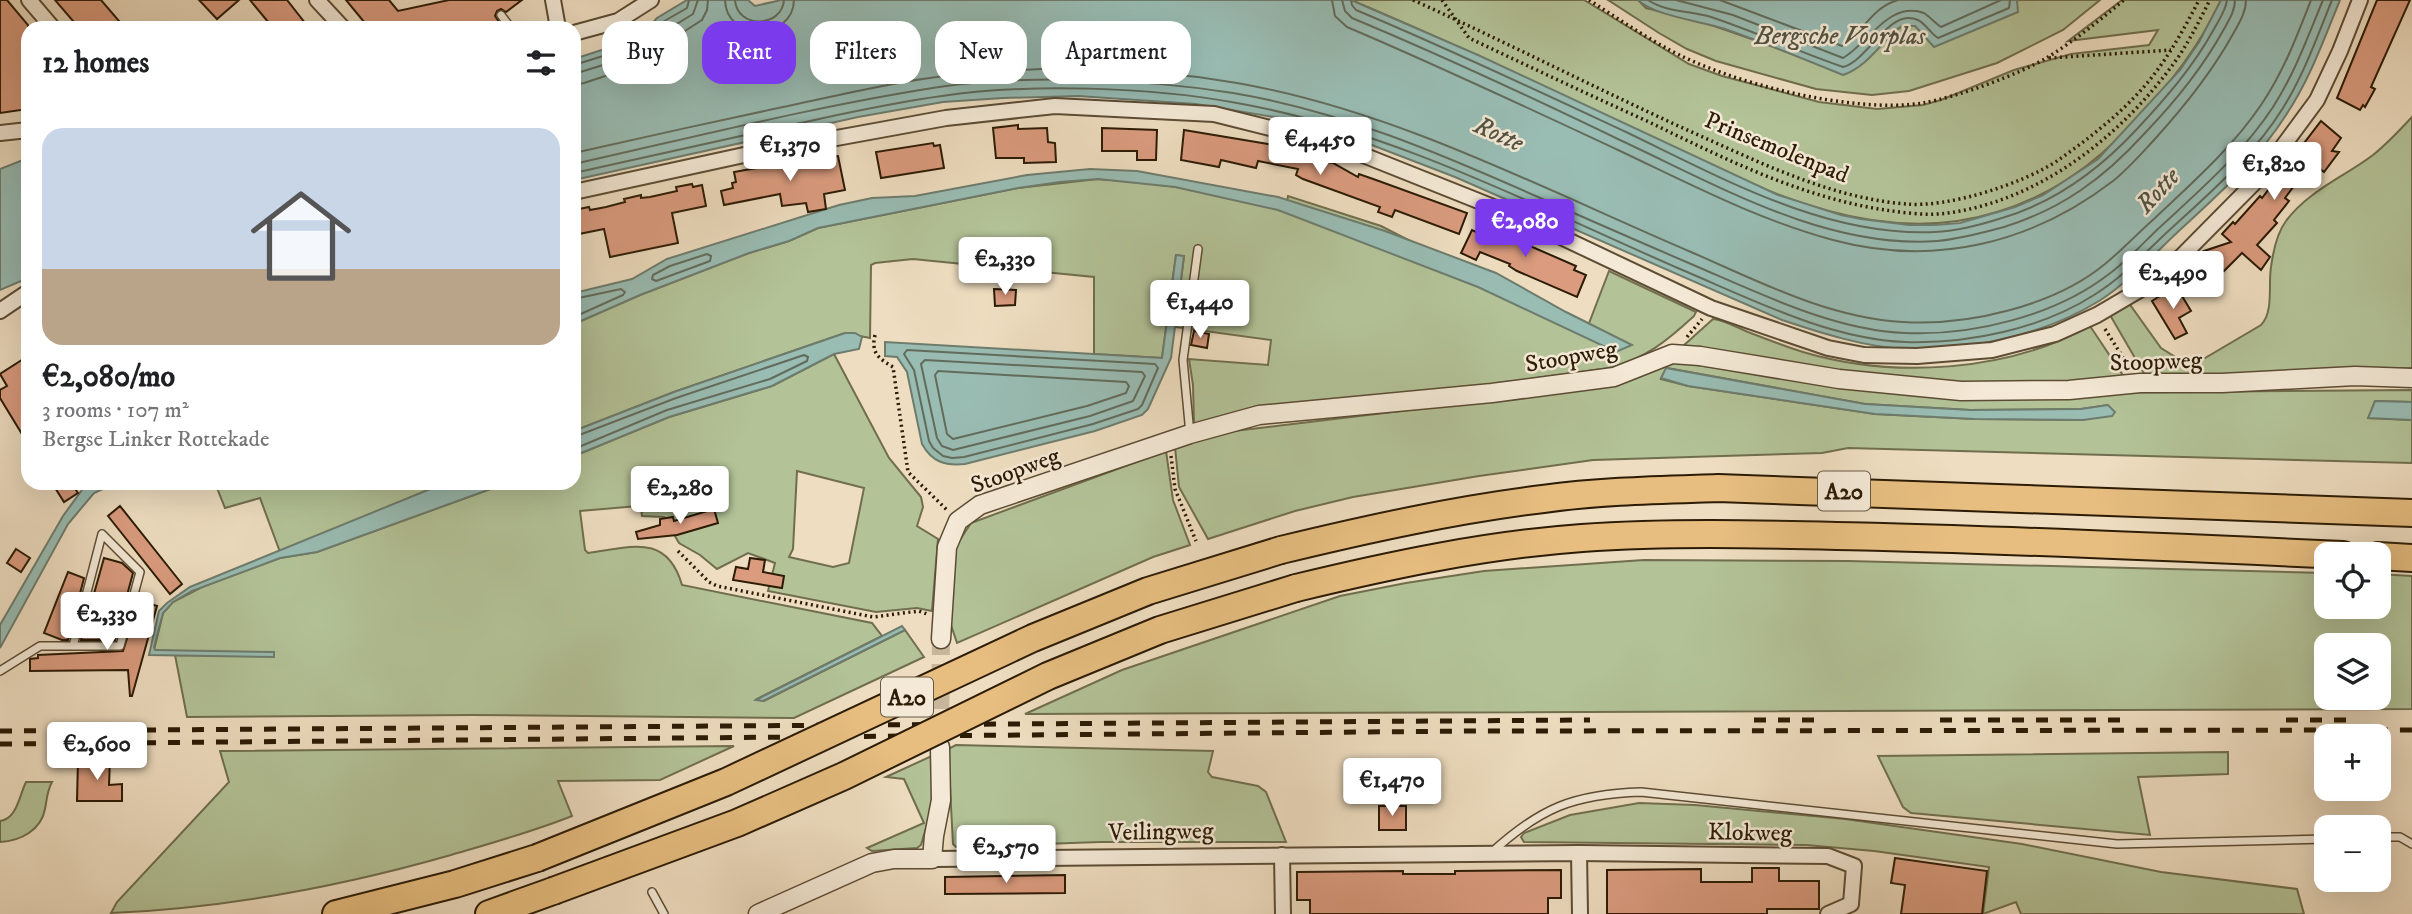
<!DOCTYPE html>
<meta charset="utf-8">
<style>
body{margin:0;font-family:"IM FELL DW Pica",serif;background:#f6f6f6;color:#202124;height:100vh;display:flex;flex-direction:column;font-size:26px;white-space:nowrap}
*{box-sizing:border-box;margin:0}
p{font-size:23px;color:#757577}
.icon{flex:none;width:38px;height:38px;fill:none;stroke:currentColor;stroke-width:2;stroke-linecap:round;stroke-linejoin:round}
.map{position:relative;flex:1;overflow:hidden}
.panel{position:absolute;left:21px;top:21px;width:560px;height:469px;display:flex;flex-direction:column;background:#fff;border-radius:21px;box-shadow:0 7px 28px #0002}
.panel>*{flex:none}
.guide{position:absolute;left:602px;top:21px;width:665px;height:63px;display:flex;gap:14px}
.controls{position:absolute;left:2314px;top:542px;display:grid;gap:14px}
.controls a{display:grid;place-items:center;width:77px;height:77px;border-radius:14px;background:#fff;box-shadow:0 7px 28px #0002;font-size:35px}
.price{position:absolute;translate:-50% -60px;padding:0 16px;border-radius:7px;background:#fff;color:#222;font-size:23px;line-height:46px;filter:drop-shadow(0 2px 4px #0008)}
.price::after{content:'';position:absolute;left:50%;top:42px;width:21px;height:16px;margin-left:-10px;background:inherit;clip-path:polygon(0 0,100% 0,50% 100%)}
.price.selected{background:#7c3aed;color:#fff}
ul{padding:0;list-style:none}
li{display:grid;align-content:center;gap:14px;height:371px;padding:0 21px}
li+li{border-top:2px solid #e0e0e0}
li span{display:grid;place-items:center;height:217px;border-radius:21px;color:#555}
li>.icon{margin-inline-start:auto}
span .icon{width:126px;height:126px;fill:#fffc;stroke-width:1}
li b{font-size:30px}
h2{display:flex;justify-content:space-between;align-items:center;height:84px;padding:0 21px;font-size:30px}
.chip{padding:0 24px;border-radius:21px;background:#fff;box-shadow:0 7px 28px #0002;font-size:24px;line-height:63px}
.chip.selected{background:#7c3aed;color:#fff}
.map>svg:first-child{display:block}
.green{fill:#b3c297;stroke:#706e4e;stroke-width:2;fill-rule:evenodd}
.water{fill:#99bcb3;stroke:#6d7c6d;stroke-width:2}
.lines{fill:none;stroke-linecap:round;stroke-linejoin:round}
.shore{stroke:#626c5c;stroke-width:2}
.building{fill:#da9b7e;stroke:#2c1b05;stroke-width:2}
.tertiary-tunnel{stroke:#c7b69b;stroke-width:18;stroke-dasharray:18 9;stroke-linecap:butt}
.service-casing{stroke:#5c4c34;stroke-width:10}
.minor-casing{stroke:#5c4c34;stroke-width:18}
.tertiary-casing{stroke:#5c4c34;stroke-width:21}
.motorway-casing{stroke:#2c1b05;stroke-width:30}
.path{stroke:#2c1b05;stroke-width:3.5;stroke-dasharray:2 3.5;stroke-linecap:butt}
.service{stroke:#f4e9d6;stroke-width:7}
.minor{stroke:#f4e9d6;stroke-width:14}
.tertiary{stroke:#f4e9d6;stroke-width:18}
.motorway{stroke:#e7be80;stroke-width:26}
.rail{stroke:#2c1b05;stroke-width:5;stroke-dasharray:12 12;stroke-linecap:butt}
.motorway-bridge-casing{stroke:#2c1b05;stroke-width:30;stroke-linecap:butt}
.motorway-bridge{stroke:#e7be80;stroke-width:26}
.labels{text-anchor:middle;stroke-width:5;stroke-linejoin:round;paint-order:stroke}
.shield{fill:#f4e9d6;stroke:#685944;stroke-width:2}
.shield-label{font-size:23px;font-weight:bold;fill:#2c1b05}
.street-label{font-size:24px;fill:#2c1b05;stroke:#f4e9d6}
.water-label{font-size:26px;font-style:italic;fill:#525342;stroke:#f4e9d6}
</style>
<div class="map">
<svg width="2412" height="914" viewBox="0 0 2412 914">
<rect width="100%" height="100%" fill="#eeddc0"/>
<filter id="stains"><feTurbulence type="fractalNoise" baseFrequency=".00286" numOctaves="4"/><feColorMatrix values="0 0 0 0 .2 0 0 0 0 .09 0 0 0 0 .02 0 0 0 .5 -.17"/></filter>
<radialGradient id="worn" r=".72"><stop offset=".6" stop-color="#630" stop-opacity="0"/><stop offset="1" stop-color="#630" stop-opacity=".3"/></radialGradient>
<!-- green -->
<g class="green">
<path d="M1351 0H1584L1689 64 1722 76 1819 102 1877 109 1923 105 1941 100 2014 70 2071 54 2149 45 2158 30 2068 41 2122 0H2221C2199 48 2168 86 2132 124 2093 166 2052 195 1997 212 1866 253 1741 179 1626 125 1535 82 1444 39 1351 0Z"/>
<polygon points="1608,0 1638,0 1646,8 1697,20 1780,49 1886,39 1902,26 1915,26 1922,32 2017,12 2017,0 2100,0 2063,30 1997,63 1909,91 1872,95 1816,89 1716,61 1687,49 1659,33"/>
<path d="M2412 117V368L2146 377 2110 315 2128 302 2161 348 2177 358H2205L2261 325C2274 312 2268 284 2271 267 2273 252 2277 233 2286 221 2308 191 2344 177 2373 155 2387 144 2399 131 2412 117Z"/>
<path d="M1098 179C1157 183 1229 192 1285 212L1288 196 1381 226 1586 331 1609 271 1696 312 1694 316C1668 340 1645 359 1610 368L1194 425 1193 385 1189 359 1268 365 1271 340 1175 327 1184 256 1176 255 1162 358 1094 354V277L913 259 875 263 871 265 870 338 845 333 674 392 574 431V324L640 295 749 253 789 241 818 228 1018 188Z"/>
<path d="M1713 319C1724 320 1736 327 1748 332 1766 339 1784 346 1803 352 1894 379 2006 372 2090 326L2124 377 2021 387 1970 388 1805 370 1682 347Z"/>
<path d="M834 354 889 458 921 497 923 507 917 526 938 539 932 611 917 608 876 612 768 591 775 563 748 553 717 569 700 555 679 543 664 517 642 516 641 508 638 506 580 511 585 550 588 553C631 547 667 533 682 585L872 623 882 636 757 699 764 701 905 630 924 657 794 718 472 715 187 717 175 655 274 656 154 650 163 613 173 602 204 586 280 558 317 552 507 483H574V456L669 417 772 386ZM797 471 864 488 849 563 833 567 789 557 793 549Z"/>
<path d="M1664 360 1802 381 1930 397 1944 394 2412 390V402L2375 401 2369 418 2412 420V463L1848 448 1822 453 1593 460 1479 476 1353 497 1295 511 1208 539 1179 487 1175 447 1234 431 1543 394ZM1667 368 1865 404 1970 410 2081 409 2108 405 2083 420 1975 419 1875 414 1688 386 1661 379Z"/>
<polygon points="1166,451 1173,500 1190,545 1153,557 957,643 951,625 951,596 956,546 971,523"/>
<polygon points="215,483 445,483 280,552 260,498 225,508"/>
<path d="M1644 560 1848 561 2326 573V607H2378V574L2412 576V709L1025 714 1122 670 1340 596 1406 583 1484 571ZM2326 646H2378V698H2326Z"/>
<polygon points="956,745 1213,751 1208,772 1212,777 1258,786 1266,792 1286,842 1100,842 956,847 953,844 948,749"/>
<path d="M734 746 660 780 558 781 572 816C532 832 492 843 451 855 339 887 228 908 111 913L117 902 229 782 220 751Z"/>
<polygon points="2228,752 2228,774 2138,777 2150,835 1911,813 1903,807 1878,756"/>
<polygon points="936,754 935,797 921,845 917,848 872,851 867,848 924,823 904,779 886,777"/>
<path d="M26 782H52C47 791 47 799 45 809 41 830 21 841 0 842V821C17 819 19 796 26 782Z"/>
<polygon points="1639,803 1695,805 1845,819 2022,844 2161,872 2297,889 2304,914 2021,914 2016,902 1983,914 1989,867 1874,851 1806,845 1524,842 1521,837 1524,833 1570,815"/>
</g>
<!-- water -->
<g class="water">
<path d="M687 0H748L755 6 781 0H1351L1478 55 1778 195 1841 215 1861 219 1909 225H1934L1960 223 2015 207 2043 195 2098 159 2180 70 2199 42 2221 0H2340C2324 39 2310 79 2286 115 2259 158 2220 193 2182 228 2155 253 2130 281 2099 301 2044 335 1969 351 1906 349 1864 347 1821 333 1782 320L1455 177 1364 142 1279 118 1196 104 1078 96 1003 98 943 102 858 117 574 180V59L639 38 657 18Z"/>
<path d="M1638 0H2017L2018 12 1934 47 1915 26H1902L1896 30C1879 46 1866 67 1843 75 1804 59 1765 43 1725 29 1701 21 1654 16 1638 0Z"/>
<polygon points="28,158 28,278 0,290 0,169"/>
<polygon points="1090,169 1137,171 1278,197 1385,231 1496,273 1566,312 1632,345 1616,352 1478,287 1278,210 1175,187 1098,179 1060,182 1018,188 818,228 789,241 749,253 640,295 574,324 574,293 632,279 667,259 839,205 872,198 915,196 1027,175"/>
<path d="M1176 255 1184 256 1171 358 1148 409 1142 415 1095 431 965 464C945 466 932 462 922 444L907 372 897 357 885 356V342L1162 358Z"/>
<polygon points="845,333 855,333 862,337 859,349 834,354 772,386 669,417 574,456 574,431 674,392"/>
<polygon points="1666,368 1865,404 1970,410 2081,409 2108,405 2115,412 2112,416 2083,420 1975,419 1875,414 1688,386 1661,378"/>
<polygon points="2375,401 2412,402 2412,420 2368,418"/>
<polygon points="87,483 116,483 94,493 68,524 0,648 0,625 63,516"/>
<polygon points="445,483 507,483 317,552 280,558 192,591 173,602 163,613 154,647 155,650 274,652 274,657 149,655 159,611 167,603 190,587"/>
<polygon points="902,626 905,630 763,701 756,700"/>
</g>
<g class="lines">
<!-- shore -->
<g class="shore">
<path d="M725 0C726 42 793 41 794 0"/>
<path d="M735 0C737 29 782 28 784 0"/>
<path d="M1332 0 1335 16 1347 27C1439 66 1528 108 1618 150 1688 183 1758 220 1833 240 1933 267 2031 244 2113 181 2128 169 2141 154 2154 140 2184 107 2211 74 2233 34 2239 23 2246 13 2246 0"/>
<path d="M1342 0 1345 11 1352 18C1443 56 1533 98 1622 141 1719 186 1826 249 1937 241 1960 239 1982 233 2004 227 2062 209 2104 178 2144 134 2175 102 2202 69 2224 29 2229 20 2235 11 2235 0"/>
<path d="M1351 0 1352 5 1356 10C1447 48 1536 90 1626 132 1722 178 1825 237 1935 232 1958 231 1980 225 2002 218 2056 202 2099 170 2137 129 2166 98 2193 67 2214 29 2219 20 2226 10 2227 0"/>
<path d="M1648 0C1665 12 1691 11 1711 17 1756 32 1799 52 1843 67 1869 60 1889 7 1918 20 1926 24 1931 34 1938 38L2009 8 2010 0"/>
<path d="M1676 0 1733 15 1843 58C1868 44 1889 0 1924 13 1930 17 1935 23 1941 27L2001 0"/>
<path d="M1720 0 1842 46C1863 33 1872 7 1898 0"/>
<polyline points="574,65 642,44 661,23 687,8 689,0"/>
<polyline points="574,74 648,51 667,30 693,14 698,0"/>
<polyline points="574,85 584,83 654,60 674,38 702,20 707,10 708,0"/>
<path d="M574 153C644 137 713 122 783 107 837 96 891 82 945 76 1040 65 1142 67 1237 83 1397 111 1543 189 1691 252 1758 281 1828 318 1903 322 1968 326 2054 306 2105 264 2122 250 2138 233 2155 218 2192 183 2232 148 2261 105 2283 73 2297 36 2311 0"/>
<path d="M574 164C695 137 816 106 939 87 1027 74 1145 79 1233 93 1341 111 1439 153 1538 197 1589 220 1640 242 1691 264 1757 292 1832 330 1905 333 1972 336 2055 316 2109 274 2127 261 2143 243 2159 228 2200 190 2243 153 2273 107 2295 73 2308 36 2323 0"/>
<path d="M574 173C645 157 716 141 786 126 838 115 889 103 942 96 1029 83 1150 87 1237 103 1394 131 1535 206 1680 269 1749 298 1828 339 1905 342 1968 344 2041 329 2094 295 2120 279 2140 258 2162 237 2205 197 2252 158 2283 108 2304 74 2317 37 2332 0"/>
<polygon points="707,254 711,256 710,261 656,281 652,279 653,275 670,266"/>
<polyline points="574,299 621,289 625,292 623,295 574,317"/>
<polygon points="907,350 1155,364 1158,368 1142,405 1138,409 1093,424 964,457 952,458 943,456 933,448 929,441 914,370 904,354"/>
<polygon points="925,360 1142,372 1145,376 1133,401 1090,416 953,450 942,446 937,438 921,364"/>
<polygon points="938,371 1126,382 1129,386 1126,393 1087,406 953,439 947,434 935,375"/>
<polyline points="574,437 676,398 804,355 808,357 807,361 770,379 667,410 574,449"/>
</g>
</g>
<!-- building -->
<g class="building">
<polygon points="0,0 7,0 28,25 28,109 0,113"/>
<polygon points="55,0 101,0 125,28 79,28"/>
<polygon points="199,0 239,0 217,19"/>
<polygon points="250,0 287,0 309,28 273,28"/>
<polygon points="346,0 389,0 398,11 449,0 522,0 506,12 501,9 497,11 495,16 499,22 487,28 369,28"/>
<polygon points="2377,0 2410,0 2371,87 2375,89 2365,107 2363,105 2360,110 2337,98"/>
<polygon points="2321,121 2341,138 2332,151 2339,152 2324,172 2312,162 2285,198 2289,201 2274,220 2277,223 2257,245 2270,257 2261,270 2242,253 2224,271 2204,251 2231,242 2222,234 2233,222 2235,224 2260,196 2262,198"/>
<polygon points="1018,125 1018,129 1047,128 1048,142 1055,143 1056,162 1024,163 1024,158 996,158 993,128"/>
<polygon points="1102,128 1157,130 1156,160 1137,160 1137,151 1102,151"/>
<polygon points="1184,130 1268,144 1311,158 1315,156 1317,160 1333,163 1358,177 1359,174 1376,180 1467,213 1459,234 1395,210 1392,217 1378,212 1380,207 1303,179 1296,175 1298,169 1258,161 1256,168 1221,160 1219,167 1181,160"/>
<polygon points="933,143 934,146 940,145 944,168 881,178 876,152"/>
<polygon points="829,155 830,157 838,156 845,190 824,194 826,209 808,212 806,203 782,206 780,194 724,205 721,191 733,188 732,183 736,182 734,172"/>
<polygon points="692,184 693,187 702,185 706,206 672,213 678,243 610,257 604,229 574,235 574,210 589,207 590,210 606,207 625,202 624,199 641,195 641,198 650,197 677,191 676,187"/>
<polygon points="1493,223 1516,233 1514,239 1576,266 1574,270 1586,275 1577,297 1517,271 1509,266 1510,264 1480,252 1476,260 1461,253 1472,230 1487,237"/>
<polygon points="2176,286 2191,311 2179,318 2187,333 2175,339 2152,301"/>
<polygon points="994,289 1016,290 1015,305 995,306"/>
<polygon points="1194,331 1209,334 1207,348 1191,345"/>
<polygon points="28,356 28,444 0,398 0,390 7,386 0,374"/>
<polygon points="52,483 71,483 78,493 64,502"/>
<polygon points="120,506 182,584 170,594 108,516"/>
<polygon points="714,509 718,523 677,535 638,539 636,532 660,525 660,519 673,517 674,521"/>
<polygon points="16,549 30,558 21,572 7,563"/>
<polygon points="104,558 122,563 133,573 115,640 81,640"/>
<polygon points="750,558 765,560 763,572 784,576 782,588 733,580 736,567 748,569"/>
<polygon points="68,572 84,578 68,640 62,640 44,633"/>
<polygon points="139,601 157,606 132,696 130,696 128,670 30,671 30,659 38,658 38,655 123,651"/>
<polygon points="78,760 110,760 109,785 122,784 122,801 77,801"/>
<rect x="1379" y="806" width="27" height="24"/>
<polygon points="1895,858 1987,871 1982,914 1901,914 1905,885 1891,883"/>
<polygon points="1752,868 1779,868 1779,881 1819,881 1819,909 1767,909 1767,914 1607,914 1607,870 1701,869 1701,882 1752,882"/>
<polygon points="1561,870 1561,898 1548,898 1548,914 1310,914 1310,900 1297,900 1297,872 1403,871 1403,874 1455,874 1455,871"/>
<polygon points="1065,875 1065,893 945,894 945,877"/>
</g>
<g class="lines">
<!-- tertiary-tunnel -->
<polyline class="tertiary-tunnel" points="940,736 941,639"/>
<!-- service casing -->
<g class="service-casing">
<g id="service">
<polyline points="501,15 511,28"/>
<polyline points="1190,434 1183,360 1198,249"/>
<polyline points="0,671 40,646 120,646 140,572 102,534 73,646"/>
<polyline points="2378,837 2400,837 2412,844"/>
<path d="M1491 853C1540 808 1574 794 1641 792L2117 844 2326 839"/>
<polyline points="652,892 664,914"/>
</g>
</g>
<!-- minor casing -->
<g class="minor-casing">
<g id="minor">
<polyline points="29,0 53,28"/>
<polyline points="317,0 343,28"/>
<polyline points="553,0 558,28"/>
<polyline points="574,33 618,21 651,0"/>
<polyline points="0,133 28,130"/>
<polyline points="574,192 744,155 946,118 1055,106 1214,114 1338,145 1521,218 1711,308 1828,348 1864,355 1917,356 1992,350 2055,334 2097,315 2143,288 2171,267 2261,176 2317,100 2340,51 2360,0"/>
<polyline points="0,311 28,292"/>
<polyline points="1579,853 1828,856 1854,866 1851,904 1828,914"/>
<polyline points="1282,855 1283,914"/>
<polyline points="932,859 1579,853 1580,914"/>
</g>
</g>
<!-- tertiary casing -->
<g class="tertiary-casing">
<g id="tertiary">
<polyline points="941,639 947,547 958,521 980,505 1190,434 1259,415 1492,393 1614,377 1672,354 1700,356 1839,379 1961,391 2069,390 2140,383 2222,383 2355,376 2412,378"/>
<polyline points="758,914 872,863 894,859 932,859 934,836 941,800 940,747"/>
</g>
</g>
<!-- motorway casing -->
<g class="motorway-casing">
<g id="motorway">
<path d="M1281 550C1368 529 1454 510 1543 499 1601 491 1659 490 1718 488L2412 513"/>
<polyline points="2378,556 2412,558"/>
<path d="M1296 588C1391 565 1485 545 1582 538 1683 531 1783 535 1883 537 2037 541 2190 548 2343 555"/>
<polyline points="336,914 455,884 537,858"/>
<polyline points="489,914 553,891"/>
</g>
</g>
<!-- path -->
<g class="path">
<path d="M1413 0C1508 43 1601 91 1696 134 1763 164 1832 198 1906 204 1948 208 2022 184 2057 161 2087 140 2118 116 2142 89 2166 62 2183 31 2199 0"/>
<path d="M1442 0 1469 38C1528 66 1587 94 1647 121 1723 158 1800 197 1885 210 1905 213 1928 216 1948 213 2043 200 2126 132 2179 56 2191 38 2200 19 2210 0"/>
<path d="M1589 0C1614 16 1639 33 1666 48 1728 83 1852 114 1923 103 1957 97 2018 75 2048 57 2074 41 2100 20 2124 0"/>
<polyline points="2049,58 2171,50"/>
<polyline points="2105,329 2129,367"/>
<path d="M875 335C871 353 878 358 893 367L908 472 947 510"/>
<polyline points="1687,337 1702,319"/>
<polyline points="1171,456 1175,489 1196,541"/>
<polyline points="678,551 709,582 717,586 873,617 919,611 927,614"/>
</g>
<!-- service -->
<use href="#service" class="service"/>
<!-- minor -->
<use href="#minor" class="minor"/>
<!-- tertiary -->
<use href="#tertiary" class="tertiary"/>
<!-- motorway -->
<use href="#motorway" class="motorway"/>
<!-- rail -->
<g class="rail">
<polyline points="1754,720 1824,720"/>
<polyline points="1940,720 2122,720"/>
<polyline points="2286,720 2346,720"/>
<polyline points="0,731 1590,720"/>
<polyline points="0,744 1477,731 2412,730"/>
</g>
<!-- motorway-bridge casing -->
<g class="motorway-bridge-casing">
<g id="motorway-bridge">
<polyline points="537,858 726,782 1033,638 1148,591 1281,550"/>
<polyline points="553,891 737,823 844,776 1048,676 1160,630 1296,588"/>
</g>
</g>
<!-- motorway-bridge -->
<use href="#motorway-bridge" class="motorway-bridge"/>
</g>
<g class="labels">
<!-- shield labels -->
<g class="shield">
<rect x="1818" y="471.5" width="52" height="39" rx="5"/>
<rect x="881" y="677.5" width="52" height="39" rx="5"/>
</g>
<g class="shield-label">
<text x="1844" y="499">A20</text>
<text x="907" y="705">A20</text>
</g>
<!-- street labels -->
<g class="street-label">
<text transform="translate(1777 147) rotate(22)" y="8">Prinsemolenpad</text>
<text transform="translate(1571 356) rotate(-10)" y="8">Stoopweg</text>
<text transform="translate(2156 361) rotate(-2)" y="8">Stoopweg</text>
<text transform="translate(1015 470) rotate(-20)" y="8">Stoopweg</text>
<text transform="translate(1161 831) rotate(-1)" y="8">Veilingweg</text>
<text transform="translate(1750 832) rotate(1)" y="8">Klokweg</text>
</g>
<!-- water labels -->
<g class="water-label">
<text x="1840" y="44">Bergsche Voorplas</text>
<text transform="translate(1499 133) rotate(24)" y="9">Rotte</text>
<text transform="translate(2157 190) rotate(-48)" y="9">Rotte</text>
</g>
</g>
<rect width="100%" height="100%" filter="url(#stains)"/>
<rect width="100%" height="100%" fill="url(#worn)"/>
</svg>
<div class="controls">
<a><svg class="icon" aria-label="locate" viewBox="0 0 24 24"><circle cx="12" cy="12" r="6"/><path d="M12 2v4M12 18v4M2 12h4M18 12h4"/></svg></a>
<a><svg class="icon" aria-label="layers" viewBox="0 0 24 24"><path d="M12 4l9 5-9 5-9-5zM3 14l9 5 9-5"/></svg></a>
<a>+</a>
<a>−</a>
</div>
<b class="price" style="left:1320px;top:177px">€4,450</b>
<b class="price" style="left:790px;top:183px">€1,370</b>
<b class="price" style="left:2274px;top:202px">€1,820</b>
<b class="price selected" style="left:1525px;top:259px">€2,080</b>
<b class="price" style="left:1005px;top:297px">€2,330</b>
<b class="price" style="left:2173px;top:311px">€2,490</b>
<b class="price" style="left:1200px;top:340px">€1,440</b>
<b class="price" style="left:680px;top:526px">€2,280</b>
<b class="price" style="left:107px;top:652px">€2,330</b>
<b class="price" style="left:97px;top:782px">€2,600</b>
<b class="price" style="left:1392px;top:818px">€1,470</b>
<b class="price" style="left:1006px;top:885px">€2,570</b>
<div class="guide">
<a class="chip">Buy</a>
<a class="chip selected">Rent</a>
<a class="chip">Filters</a>
<a class="chip">New</a>
<a class="chip">Apartment</a>
</div>
<section class="panel">
<h2>12 homes<svg class="icon" aria-label="filters" viewBox="0 0 24 24"><path d="M4 7h16M4 17h16"/><circle cx="9" cy="7" r="2"/><circle cx="15" cy="17" r="2"/></svg></h2>
<ul>
<li><span style="background:linear-gradient(#c9d6e8 65%,#b9a48a 0)"><svg class="icon" aria-label="home" viewBox="0 0 24 24"><path d="M3 11l9-7 9 7M6 9v11h12V9"/></svg></span><div><b>€2,080/mo</b><p>3 rooms · 107 m²</p><p>Bergse Linker Rottekade</p></div></li>
</ul>
</section>
</div>
